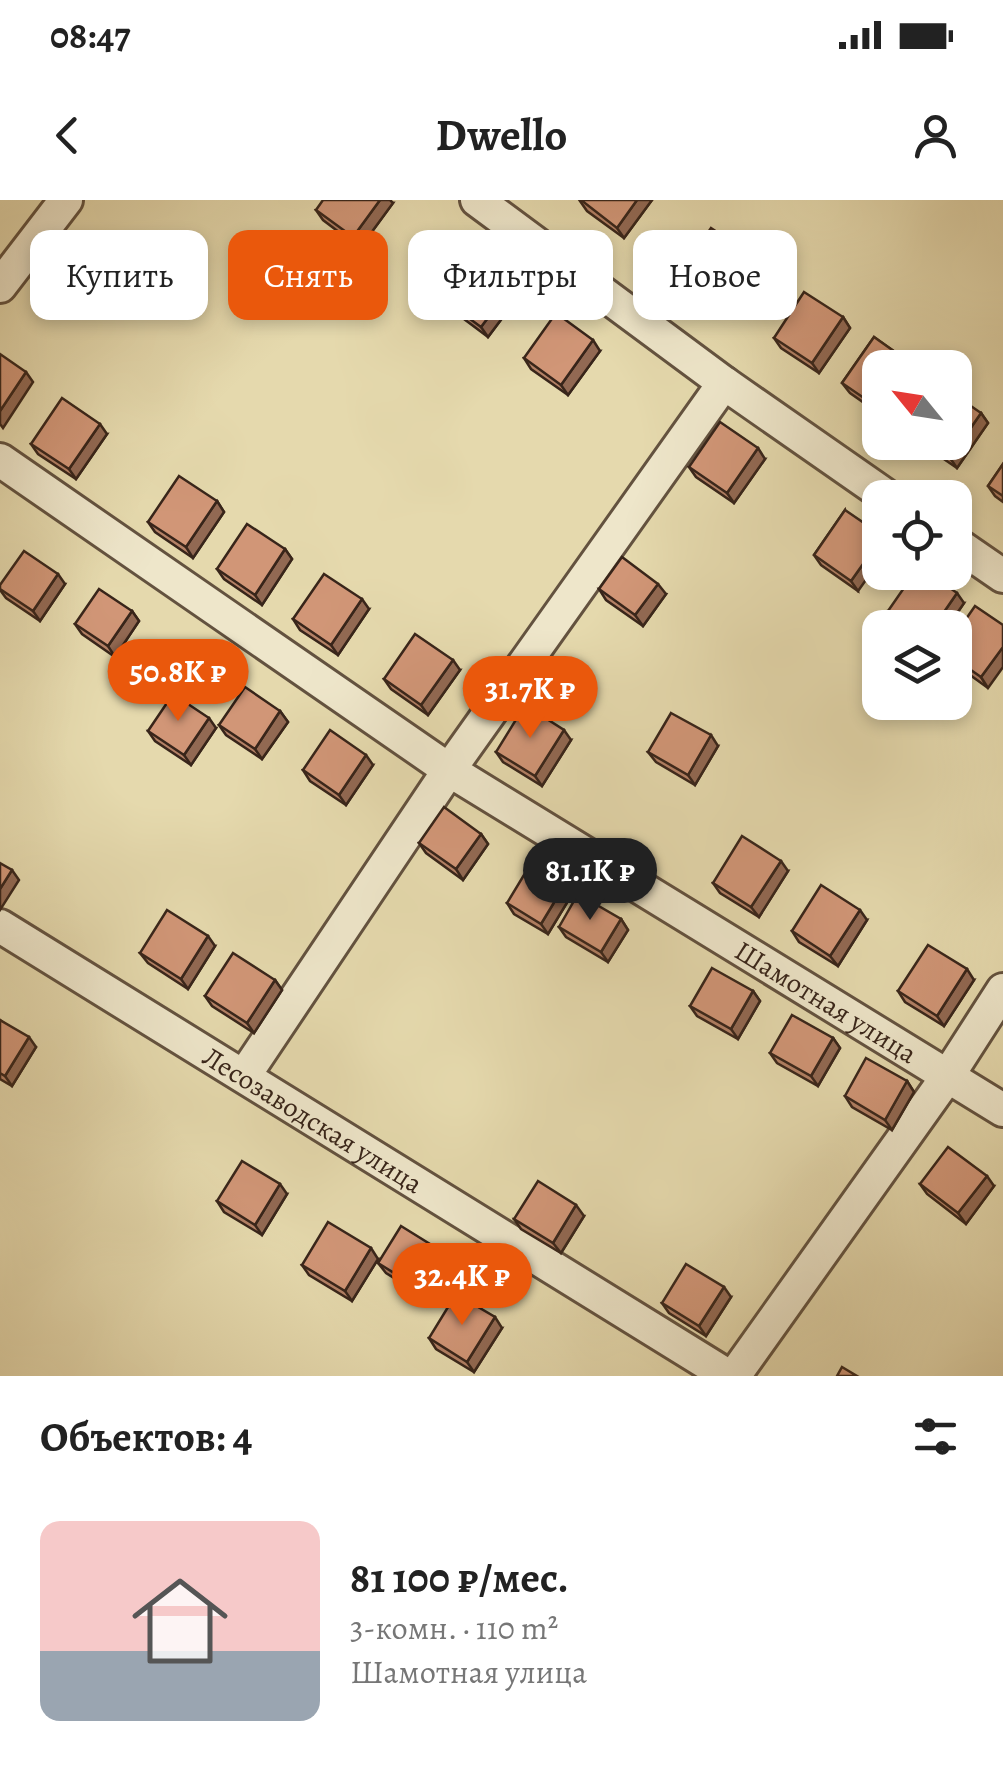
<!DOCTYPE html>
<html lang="ru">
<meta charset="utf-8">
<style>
body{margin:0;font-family:Alegreya,serif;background:#f2f2f2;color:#222;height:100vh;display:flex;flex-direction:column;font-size:38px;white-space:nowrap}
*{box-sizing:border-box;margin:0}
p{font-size:32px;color:#767676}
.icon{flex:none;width:55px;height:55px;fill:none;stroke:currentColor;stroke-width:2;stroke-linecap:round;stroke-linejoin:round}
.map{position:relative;height:1176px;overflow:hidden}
.drawer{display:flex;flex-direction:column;background:#fff;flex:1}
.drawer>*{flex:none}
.hud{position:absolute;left:30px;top:30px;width:945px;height:90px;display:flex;gap:20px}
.needle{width:65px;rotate:300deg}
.tools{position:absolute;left:862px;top:150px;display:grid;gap:20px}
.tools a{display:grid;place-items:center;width:110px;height:110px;border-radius:20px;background:#fff;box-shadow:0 5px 15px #0003;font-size:50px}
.price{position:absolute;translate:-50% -85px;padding:0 22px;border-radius:35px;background:#ea580c;color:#fff;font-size:32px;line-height:65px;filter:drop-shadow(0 2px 5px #0008)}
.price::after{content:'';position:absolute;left:50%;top:60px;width:30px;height:22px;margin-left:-15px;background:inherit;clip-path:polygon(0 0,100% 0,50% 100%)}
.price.on{background:#222;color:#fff}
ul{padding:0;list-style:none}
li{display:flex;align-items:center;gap:30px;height:250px;padding:0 40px}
li span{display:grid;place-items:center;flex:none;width:280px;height:200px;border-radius:20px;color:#555}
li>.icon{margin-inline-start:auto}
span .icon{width:120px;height:120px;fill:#fffc;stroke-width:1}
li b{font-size:42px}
h2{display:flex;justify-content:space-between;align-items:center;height:120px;padding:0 40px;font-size:42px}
.tag{padding:0 35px;border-radius:20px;background:#fff;box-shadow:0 5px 15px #0003;font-size:35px;line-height:90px}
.tag.on{background:#ea580c;color:#fff}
.status{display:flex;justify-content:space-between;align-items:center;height:70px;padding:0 50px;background:#fff;direction:ltr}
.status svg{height:28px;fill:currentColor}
header{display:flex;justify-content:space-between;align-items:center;height:130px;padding:0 40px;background:#fff;font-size:45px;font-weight:700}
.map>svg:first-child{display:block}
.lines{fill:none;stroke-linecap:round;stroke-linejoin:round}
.minor-casing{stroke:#63523f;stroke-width:38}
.minor{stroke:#eee6ca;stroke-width:32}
.wall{fill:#b48166;stroke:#38251a;stroke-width:2.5}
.shaded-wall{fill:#926953;stroke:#38251a;stroke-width:2.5}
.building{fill:#d19677;stroke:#38251a;stroke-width:2.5}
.labels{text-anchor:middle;stroke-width:9;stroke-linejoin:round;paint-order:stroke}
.street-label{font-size:28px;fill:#38251a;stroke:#eee6ca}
</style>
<div class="status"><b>08:47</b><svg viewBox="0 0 49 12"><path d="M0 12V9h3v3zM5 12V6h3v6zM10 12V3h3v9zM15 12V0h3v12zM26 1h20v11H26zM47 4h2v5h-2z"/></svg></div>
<header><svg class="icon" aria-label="back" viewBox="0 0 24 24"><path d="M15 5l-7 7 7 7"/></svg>Dwello<svg class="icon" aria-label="person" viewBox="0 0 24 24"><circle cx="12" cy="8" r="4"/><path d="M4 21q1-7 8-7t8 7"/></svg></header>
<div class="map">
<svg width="1003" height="1176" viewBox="0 0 1003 1176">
<rect width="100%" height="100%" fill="#e5d9ad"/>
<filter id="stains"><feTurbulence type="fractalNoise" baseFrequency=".002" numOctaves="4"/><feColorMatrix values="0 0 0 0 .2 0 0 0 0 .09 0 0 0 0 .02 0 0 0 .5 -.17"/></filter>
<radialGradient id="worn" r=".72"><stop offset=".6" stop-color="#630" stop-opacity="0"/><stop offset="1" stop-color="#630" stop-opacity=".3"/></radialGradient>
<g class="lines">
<!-- minor casing -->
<g class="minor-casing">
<g id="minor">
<polyline points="477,0 724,183 889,298"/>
<polyline points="0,86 66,0"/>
<path id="s1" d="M0 260 449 570 1003 910"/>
<polyline points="955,343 1003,376"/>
<path id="s2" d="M0 726 728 1176"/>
<polyline points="244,876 449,570 724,183"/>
<polyline points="734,1176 947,877 1003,790"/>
</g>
</g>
<!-- minor -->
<use href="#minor" class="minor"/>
</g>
<!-- wall -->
<g class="wall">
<polygon points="652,0 624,38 587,11 580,1"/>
<polygon points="393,3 360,48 323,20 316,10"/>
<polygon points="749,53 756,63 725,109 688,83 680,73"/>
<polygon points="521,93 488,137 452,110 444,100"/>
<polygon points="843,117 850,128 819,173 781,148 774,138"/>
<polygon points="874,137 912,164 914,168 880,168 880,214 850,193 842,183"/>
<polygon points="600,151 568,195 531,169 524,158"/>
<polygon points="981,213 988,223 957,268 919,242 955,242"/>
<polygon points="107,234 76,279 38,254 31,244"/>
<polygon points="765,259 734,303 696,277 689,267"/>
<polygon points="1003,264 1003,302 995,296 988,286"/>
<polygon points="217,301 224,312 193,358 155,332 148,322"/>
<polygon points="845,310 858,391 821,365 814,355"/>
<polygon points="285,349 292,359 262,405 224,379 217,369"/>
<polygon points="65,384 40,421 6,398 0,390 0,385"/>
<polygon points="599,389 666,394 643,426 606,400"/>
<polygon points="964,403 947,428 903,428 895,422 888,411"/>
<polygon points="369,409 338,455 300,430 293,419"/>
<polygon points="132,411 139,421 115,457 82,434 75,424"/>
<polygon points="955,435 988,488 955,464"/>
<polygon points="460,470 428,515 391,489 384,479"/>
<polygon points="280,511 288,522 262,559 226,535 219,525"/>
<polygon points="216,528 191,565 155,541 148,531"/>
<polygon points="571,540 542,586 503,562 496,552"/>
<polygon points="718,546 695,585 656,562 648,552"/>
<polygon points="373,565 346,605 310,581 303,570"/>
<polygon points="481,634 488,644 463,680 426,653 419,643"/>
<polygon points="788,671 759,717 720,693 713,683"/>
<polygon points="564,686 571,696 548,734 514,714 507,703"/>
<polygon points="621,719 628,730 608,762 566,737 559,727"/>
<polygon points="867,720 838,766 799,742 792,731"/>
<polygon points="215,746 188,789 148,763 140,753"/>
<polygon points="275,780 282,790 254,833 212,806 205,796"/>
<polygon points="974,780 944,826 905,802 898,791"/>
<polygon points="753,791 760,801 738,839 697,816 690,806"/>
<polygon points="0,820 36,847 12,886 0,879"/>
<polygon points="833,838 840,848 818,886 777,863 770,853"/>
<polygon points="907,881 914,892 892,930 852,907 845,896"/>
<polygon points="920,984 994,986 966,1024 927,994"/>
<polygon points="287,994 262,1035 224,1012 217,1001"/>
<polygon points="584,1016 561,1053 521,1029 514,1019"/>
<polygon points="446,1054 453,1064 431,1101 386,1073 378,1063"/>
<polygon points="378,1059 352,1101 309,1075 302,1065"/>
<polygon points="731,1097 706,1136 669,1113 662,1103"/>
<polygon points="502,1128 474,1172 436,1149 429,1138"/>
</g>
<!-- shaded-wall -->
<g class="shaded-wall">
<polygon points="380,0 390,0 393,3 360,48 353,37"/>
<polygon points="637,0 652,0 624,38 617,28"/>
<polygon points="749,53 756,63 725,109 718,99"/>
<polygon points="514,83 521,93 488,137 481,127"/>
<polygon points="843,117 850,128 819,173 812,163"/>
<polygon points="593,140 600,151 568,195 561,185"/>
<polygon points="26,172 33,182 3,228 0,224 0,211"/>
<polygon points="981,213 988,223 957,268 950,258"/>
<polygon points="100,224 107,234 76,279 69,269"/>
<polygon points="758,248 765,259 734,303 727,293"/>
<polygon points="217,301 224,312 193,358 186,347"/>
<polygon points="880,340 880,360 858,391 851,381"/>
<polygon points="285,349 292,359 262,405 255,395"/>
<polygon points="58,374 65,384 40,421 33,411"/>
<polygon points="658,384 666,394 643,426 635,415"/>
<polygon points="957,393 964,403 947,428 933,428"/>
<polygon points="362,399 369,409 338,455 331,445"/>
<polygon points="132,411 139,421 115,457 108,446"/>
<polygon points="1003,447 1003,467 988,488 981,477"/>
<polygon points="453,460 460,470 428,515 421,505"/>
<polygon points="280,511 288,522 262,559 255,549"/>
<polygon points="209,518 216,528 191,565 184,555"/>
<polygon points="564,530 571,540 542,586 535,576"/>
<polygon points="711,535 718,546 695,585 688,575"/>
<polygon points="366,555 373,565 346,605 339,595"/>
<polygon points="481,634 488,644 463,680 456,669"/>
<polygon points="781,661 788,671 759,717 751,707"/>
<polygon points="12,670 19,680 0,710 0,689"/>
<polygon points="564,686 571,696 548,734 541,724"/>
<polygon points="860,710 867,720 838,766 830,756"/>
<polygon points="621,719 628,730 608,762 601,752"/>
<polygon points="208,736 215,746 188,789 181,779"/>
<polygon points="967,769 974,780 944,826 937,816"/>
<polygon points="275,780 282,790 254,833 247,823"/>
<polygon points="753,791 760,801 738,839 731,829"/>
<polygon points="29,837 36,847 12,886 5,876"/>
<polygon points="833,838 840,848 818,886 811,876"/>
<polygon points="907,881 914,892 892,930 885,920"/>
<polygon points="987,976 994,986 966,1024 958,1013"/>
<polygon points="280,984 287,994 262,1035 255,1025"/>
<polygon points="576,1005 584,1016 561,1053 553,1043"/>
<polygon points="371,1048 378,1059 352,1101 345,1091"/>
<polygon points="446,1054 453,1064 431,1101 423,1091"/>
<polygon points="724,1087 731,1097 706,1136 699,1126"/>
<polygon points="495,1117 502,1128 474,1172 467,1162"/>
</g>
<!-- building -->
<g class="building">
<polygon points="323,0 380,0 353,37 316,10"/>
<polygon points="581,0 637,0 617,28"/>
<polygon points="711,28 749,53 718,99 680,73"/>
<polygon points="477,55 514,83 481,127 444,100"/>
<polygon points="804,92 843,117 812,163 774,138"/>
<polygon points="556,113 593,140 561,185 524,158"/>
<polygon points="874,137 912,164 909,168 880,168 880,209 842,183"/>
<polygon points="0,154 26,172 0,211"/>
<polygon points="955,195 981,213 950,258 927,242 955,242"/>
<polygon points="62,198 100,224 69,269 31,244"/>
<polygon points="720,222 758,248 727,293 689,267"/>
<polygon points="1003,264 1003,296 988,286"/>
<polygon points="179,276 217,301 186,347 148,322"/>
<polygon points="845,310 880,334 880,340 851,381 814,355"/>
<polygon points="247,324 285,349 255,395 217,369"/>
<polygon points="24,351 58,374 33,411 0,389 0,385"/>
<polygon points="622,357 658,384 635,415 599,389"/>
<polygon points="915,372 928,372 957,393 933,428 911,428 888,411"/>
<polygon points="324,374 362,399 331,445 293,419"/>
<polygon points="99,389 132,411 108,446 75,424"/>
<polygon points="975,406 1003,425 1003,447 981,477 955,459 955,435"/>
<polygon points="415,434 453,460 421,505 384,479"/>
<polygon points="245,487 280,511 255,549 219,525"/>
<polygon points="173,494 209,518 184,555 148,531"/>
<polygon points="525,505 564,530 535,576 496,552"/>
<polygon points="671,513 711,535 688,575 648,552"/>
<polygon points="330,530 366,555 339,595 303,570"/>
<polygon points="444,607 481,634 456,669 419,643"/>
<polygon points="742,636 781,661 751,707 713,683"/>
<polygon points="0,663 12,670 0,689"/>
<polygon points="530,665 564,686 541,724 507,703"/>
<polygon points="821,685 860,710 830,756 792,731"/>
<polygon points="578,694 621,719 601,752 559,727"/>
<polygon points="167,710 208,736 181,779 140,753"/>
<polygon points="928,745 967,769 937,816 898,791"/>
<polygon points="233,753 275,780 247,823 205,796"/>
<polygon points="712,768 753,791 731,829 690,806"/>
<polygon points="792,815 833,838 811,876 770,853"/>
<polygon points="0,820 29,837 5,876 0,873"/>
<polygon points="866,858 907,881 885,920 845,896"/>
<polygon points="948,947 987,976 958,1013 920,984"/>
<polygon points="242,961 280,984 255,1025 217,1001"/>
<polygon points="538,981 576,1005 553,1043 514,1019"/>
<polygon points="328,1022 371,1048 345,1091 302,1065"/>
<polygon points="401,1026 446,1054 423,1091 378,1063"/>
<polygon points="686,1064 724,1087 699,1126 662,1103"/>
<polygon points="456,1094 495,1117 467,1162 429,1138"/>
<polygon points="842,1167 857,1176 837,1176"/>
</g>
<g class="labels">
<!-- street labels -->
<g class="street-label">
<text dy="10" stroke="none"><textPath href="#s1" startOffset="988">Шамотная улица</textPath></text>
<text dy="10" stroke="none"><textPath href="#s2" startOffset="368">Лесозаводская улица</textPath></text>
</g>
</g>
<rect width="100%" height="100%" filter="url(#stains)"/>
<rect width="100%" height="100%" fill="url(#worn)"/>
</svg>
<div class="tools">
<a><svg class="needle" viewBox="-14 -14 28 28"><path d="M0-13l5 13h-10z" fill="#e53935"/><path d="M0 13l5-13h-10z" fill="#767676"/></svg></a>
<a><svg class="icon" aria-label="locate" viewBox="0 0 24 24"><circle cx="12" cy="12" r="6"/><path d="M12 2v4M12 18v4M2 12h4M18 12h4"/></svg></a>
<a><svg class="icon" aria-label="layers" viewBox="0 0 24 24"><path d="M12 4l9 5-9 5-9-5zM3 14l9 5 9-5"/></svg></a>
</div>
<b class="price" style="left:178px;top:524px">50.8K ₽</b>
<b class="price" style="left:530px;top:541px">31.7K ₽</b>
<b class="price on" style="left:590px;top:723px">81.1K ₽</b>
<b class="price" style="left:462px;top:1128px">32.4K ₽</b>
<div class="hud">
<a class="tag">Купить</a>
<a class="tag on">Снять</a>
<a class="tag">Фильтры</a>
<a class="tag">Новое</a>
</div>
</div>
<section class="drawer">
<h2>Объектов: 4<svg class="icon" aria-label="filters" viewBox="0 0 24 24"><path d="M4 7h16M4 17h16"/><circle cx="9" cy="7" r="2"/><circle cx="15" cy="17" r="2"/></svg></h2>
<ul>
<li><span style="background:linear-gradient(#f6c9c9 65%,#9aa5b1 0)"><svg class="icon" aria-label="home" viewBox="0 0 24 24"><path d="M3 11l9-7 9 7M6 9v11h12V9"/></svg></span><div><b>81 100 ₽/мес.</b><p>3-комн. · 110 m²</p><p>Шамотная улица</p></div></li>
</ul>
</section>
